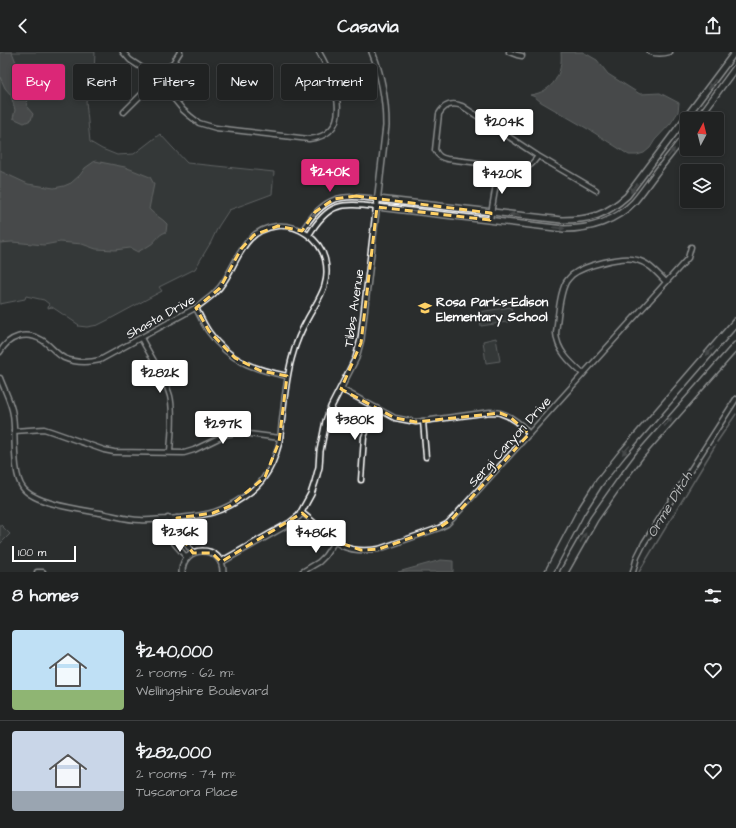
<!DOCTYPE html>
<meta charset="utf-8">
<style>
body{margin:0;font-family:"Architects Daughter",sans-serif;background:#282a2a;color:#f1f3f6;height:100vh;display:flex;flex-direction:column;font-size:15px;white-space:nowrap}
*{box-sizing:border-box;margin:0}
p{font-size:13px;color:#a2a4a5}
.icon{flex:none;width:22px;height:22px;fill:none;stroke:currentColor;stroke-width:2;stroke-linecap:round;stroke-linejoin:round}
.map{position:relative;height:520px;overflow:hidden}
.drawer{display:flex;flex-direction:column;background:#202222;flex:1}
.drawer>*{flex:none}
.hud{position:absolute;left:12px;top:12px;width:400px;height:36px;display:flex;gap:8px}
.needle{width:26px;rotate:7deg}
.buttons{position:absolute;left:680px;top:60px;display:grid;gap:8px}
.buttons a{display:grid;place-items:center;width:44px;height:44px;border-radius:4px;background:#202222;box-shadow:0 2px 6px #0003,0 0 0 1px #3d3f40;font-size:20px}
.scale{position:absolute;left:12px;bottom:10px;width:64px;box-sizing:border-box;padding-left:4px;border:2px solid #fff;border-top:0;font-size:11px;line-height:14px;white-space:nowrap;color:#fff;-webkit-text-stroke:3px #2a2d2e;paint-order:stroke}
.price{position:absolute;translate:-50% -34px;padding:0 9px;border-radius:4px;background:#fff;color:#222;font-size:13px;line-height:26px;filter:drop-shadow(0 1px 2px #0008)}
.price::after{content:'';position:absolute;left:50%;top:24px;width:12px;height:9px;margin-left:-6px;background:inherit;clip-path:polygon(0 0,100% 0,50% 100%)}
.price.active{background:#db2777;color:#fff}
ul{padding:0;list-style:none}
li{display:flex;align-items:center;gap:12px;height:100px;padding:0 12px}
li+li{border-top:1px solid #3d3f40}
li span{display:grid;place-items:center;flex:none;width:112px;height:80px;border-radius:4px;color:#555}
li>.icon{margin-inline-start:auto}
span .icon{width:48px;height:48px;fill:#fffc;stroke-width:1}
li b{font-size:17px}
h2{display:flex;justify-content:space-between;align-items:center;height:48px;padding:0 12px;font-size:17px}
.pill{padding:0 14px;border-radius:4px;background:#202222;box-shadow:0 2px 6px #0003,0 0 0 1px #3d3f40;font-size:14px;line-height:36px}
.pill.active{background:#db2777;color:#fff}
header{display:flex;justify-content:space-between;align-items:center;height:52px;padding:0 12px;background:#202222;font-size:18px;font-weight:700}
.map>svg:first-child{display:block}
.green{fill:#414445;stroke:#a0a2a2}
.water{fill:#6a6c6d;stroke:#a6a7a7}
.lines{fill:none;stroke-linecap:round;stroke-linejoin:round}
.stream{stroke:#a6a7a7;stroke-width:1.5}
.minor-casing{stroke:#fff;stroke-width:7}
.tertiary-casing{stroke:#fff;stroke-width:8}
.motorway-casing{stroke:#fff;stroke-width:10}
.minor{stroke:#2a2d2e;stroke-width:4}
.tertiary{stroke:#2a2d2e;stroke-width:5}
.motorway{stroke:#2a2d2e;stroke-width:7}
.oneway{fill:#6a6c6d}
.marked{fill:none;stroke:#ffd166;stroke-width:3;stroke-dasharray:8 5;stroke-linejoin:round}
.labels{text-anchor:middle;stroke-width:3.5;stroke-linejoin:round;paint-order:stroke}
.poi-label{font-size:13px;font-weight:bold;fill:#fff;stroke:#2a2d2e;text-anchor:start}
.street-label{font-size:13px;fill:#fff;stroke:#2a2d2e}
.water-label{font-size:14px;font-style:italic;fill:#b4b6b6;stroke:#2a2d2e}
</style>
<header><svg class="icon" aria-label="back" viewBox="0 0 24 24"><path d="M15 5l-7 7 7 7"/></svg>Casavia<svg class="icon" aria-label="share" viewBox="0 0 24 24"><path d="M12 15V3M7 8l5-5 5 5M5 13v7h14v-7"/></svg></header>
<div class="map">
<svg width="736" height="520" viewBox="0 0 736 520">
<rect width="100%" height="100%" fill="#2a2d2e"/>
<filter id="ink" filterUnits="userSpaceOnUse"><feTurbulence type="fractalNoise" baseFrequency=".025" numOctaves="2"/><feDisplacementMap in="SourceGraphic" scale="8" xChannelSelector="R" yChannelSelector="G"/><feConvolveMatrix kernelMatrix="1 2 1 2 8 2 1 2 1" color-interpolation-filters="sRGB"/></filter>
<g filter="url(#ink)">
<!-- green -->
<g class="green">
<polygon points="0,0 95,0 94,21 86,49 90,90 102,97 117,103 134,102 160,82 187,111 274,120 272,142 229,158 218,175 211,190 195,217 159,235 162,239 110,267 98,273 87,275 78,274 79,273 52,255 48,256 49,252 44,248 26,244 25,247 0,252"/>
<polygon points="511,255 513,269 481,274 479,260"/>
<polygon points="496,286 500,309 486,311 483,289"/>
<polygon points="0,472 10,482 0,492"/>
</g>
<!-- water -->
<g class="water">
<polygon points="0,0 12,0 25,33 27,55 33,62 31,68 24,71 13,66 15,58 11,43 5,36 0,25"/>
<path d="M561 0H583L597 8 608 22 635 39 640 42 660 41 679 51 678 60 671 71 655 88 650 96 644 101 637 103H629L593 80 541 50 535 45 530 43C553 40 563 22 561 0Z"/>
<path d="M95 109 125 115 150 125 154 132 149 157C154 163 162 166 167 172L166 180C157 183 156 190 150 193 146 196 142 197 138 200L130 196 115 198 96 197 82 192 60 190 44 193 12 190 0 191V119L28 132 54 136 64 134 71 131 80 123 85 116Z"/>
<polygon points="441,508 453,509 453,520 398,520"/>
</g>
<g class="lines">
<!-- stream -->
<g class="stream">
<polyline points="717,390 736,362"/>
<polyline points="639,520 715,394"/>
</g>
<!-- minor casing -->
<g class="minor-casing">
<g id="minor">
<path d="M123 0 130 8 156 25 183 58 190 64 199 71 216 76 309 87C357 82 334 26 319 0"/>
<polyline points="509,0 517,3 522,4"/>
<path d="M650 0C656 2 663 2 670 0"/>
<polyline points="124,60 173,11 180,0"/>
<path d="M538 104C532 112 531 115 520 116L447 107C441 106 438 104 435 98L439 62C444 53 452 50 462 54L538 104 596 138"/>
<polyline points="490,168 499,114"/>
<path d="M302 179C324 144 339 142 378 147"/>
<path d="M309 183C329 150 341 151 377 155"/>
<path d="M196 256C200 264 204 273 209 280 230 310 254 317 287 324"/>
<path d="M141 286C151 305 164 323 170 344 174 361 171 383 170 400"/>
<path d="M0 300C9 284 26 279 42 288 50 293 56 302 64 306 76 311 88 311 100 308L197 255C208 247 218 240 225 228 240 204 245 178 277 174 298 172 320 187 325 207 331 232 319 246 308 266 302 277 296 290 293 302 286 324 285 346 282 368 281 376 281 384 279 392 276 403 272 415 265 424 256 439 231 455 214 460 200 465 183 465 167 467 159 467 149 469 140 468 128 468 116 464 105 462 85 458 36 453 23 436 12 422 16 382 13 363 12 352 4 337 0 326"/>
<path d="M583 322C571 311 557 299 556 281 558 266 559 243 566 230 568 227 570 225 572 223 583 214 623 203 637 208 649 211 657 221 666 230"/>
<path d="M341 337 395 366 416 370 490 360C493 360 497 360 500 361 511 364 523 373 529 382"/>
<polyline points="423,369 426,405"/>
<polyline points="14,379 44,377 53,380 104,398 114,400 184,401 194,398 227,382 238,381 249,382 280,386"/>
<polyline points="361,428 364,385 376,356"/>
<path d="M301 460C309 466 317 473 325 480 330 485 335 490 342 494 353 499 367 499 379 497L439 476 447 472 453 466 688 206 691 195"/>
<polyline points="168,466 174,491 187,506"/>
<polyline points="177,466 182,486 193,501"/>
<polyline points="37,520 43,520"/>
<polyline points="302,520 319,510 325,504 335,489"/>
<polyline points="633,520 637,505 644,491 736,347"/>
</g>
</g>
<!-- tertiary casing -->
<g class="tertiary-casing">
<g id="tertiary">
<polyline points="698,67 736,15"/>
<path d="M378 147 562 168C591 168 606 163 627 144L735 0"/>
<path d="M377 155 564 177C590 177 616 169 634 150 641 142 647 133 653 125 664 110 676 96 687 81"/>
<path d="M221 510 290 471 299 464 311 442 315 430 319 415 320 399 326 369 331 355 356 306 361 287 386 74C386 49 382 24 372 0"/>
<path d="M182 520C182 492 223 492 223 520"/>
</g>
</g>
<!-- motorway casing -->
<g class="motorway-casing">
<g id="motorway">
<polyline points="549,520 580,461 599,431 622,402 736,270"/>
<polyline points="564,520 594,467 622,427 640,403 736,294"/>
</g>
</g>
<!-- minor -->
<use href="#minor" class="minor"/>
<!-- tertiary -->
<use href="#tertiary" class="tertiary"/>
<!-- motorway -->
<use href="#motorway" class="motorway"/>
</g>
<!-- one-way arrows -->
<defs><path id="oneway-solid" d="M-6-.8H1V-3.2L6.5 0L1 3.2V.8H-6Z"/></defs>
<g class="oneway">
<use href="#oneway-solid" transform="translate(712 32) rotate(127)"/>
<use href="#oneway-solid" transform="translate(671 101) rotate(-52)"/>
<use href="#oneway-solid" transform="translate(634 136) rotate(127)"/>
<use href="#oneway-solid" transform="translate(316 160) rotate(135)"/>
<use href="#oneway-solid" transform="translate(416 160) rotate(7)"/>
<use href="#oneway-solid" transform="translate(515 163) rotate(-174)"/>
<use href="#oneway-solid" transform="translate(559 176) rotate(6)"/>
<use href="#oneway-solid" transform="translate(710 299) rotate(131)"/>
<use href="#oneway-solid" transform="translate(668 370) rotate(-49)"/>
<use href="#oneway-solid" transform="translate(626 398) rotate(130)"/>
<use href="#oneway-solid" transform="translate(583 486) rotate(-60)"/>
</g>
</g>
<!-- marked area -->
<path d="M0 0H736V520H0ZM356 144 491 161 490 168 377 155 361 291 341 337 395 366 416 370 500 361 510 365 529 382 453 466 439 476 379 497 361 498 335 489 302 461 221 510 212 501H193L182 486 177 466 213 461 230 454 265 425 279 390 287 324 261 319 235 306 209 279 196 256 220 236 241 197 254 183 278 174 302 179 315 160 334 147Z" fill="#2a2d2e" fill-opacity=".55" fill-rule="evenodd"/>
<path class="marked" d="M356 144 491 161 490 168 377 155 361 291 341 337 395 366 416 370 500 361 510 365 529 382 453 466 439 476 379 497 361 498 335 489 302 461 221 510 212 501H193L182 486 177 466 213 461 230 454 265 425 279 390 287 324 261 319 235 306 209 279 196 256 220 236 241 197 254 183 278 174 302 179 315 160 334 147Z"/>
<!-- icons -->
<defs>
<g id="school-bare" transform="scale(1.08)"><path d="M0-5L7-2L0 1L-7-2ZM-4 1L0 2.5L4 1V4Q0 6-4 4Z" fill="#ffd166" stroke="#2a2d2e" stroke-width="2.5" paint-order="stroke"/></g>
</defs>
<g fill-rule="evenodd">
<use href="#school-bare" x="425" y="256"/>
</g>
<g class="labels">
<!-- poi labels -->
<g class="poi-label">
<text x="436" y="254">Rosa Parks-Edison<tspan x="436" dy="15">Elementary School</tspan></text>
</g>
<!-- street labels -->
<g class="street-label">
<text transform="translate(353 256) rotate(-82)" y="5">Tibbs Avenue</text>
<text transform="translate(160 264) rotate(-29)" y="5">Shasta Drive</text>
<text transform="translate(509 389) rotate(-48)" y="5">Sergi Canyon Drive</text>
</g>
<!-- water labels -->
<g class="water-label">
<text transform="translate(669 452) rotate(-59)" y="5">Orme Ditch</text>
</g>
</g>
</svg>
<div class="buttons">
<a><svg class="needle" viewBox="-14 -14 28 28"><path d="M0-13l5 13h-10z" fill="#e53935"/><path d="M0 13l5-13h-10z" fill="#a2a4a5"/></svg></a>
<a><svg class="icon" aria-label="layers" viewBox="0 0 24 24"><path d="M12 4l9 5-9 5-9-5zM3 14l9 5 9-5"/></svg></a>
</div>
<div class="scale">100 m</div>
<b class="price" style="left:504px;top:91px">$204K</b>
<b class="price active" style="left:330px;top:141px">$240K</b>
<b class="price" style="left:502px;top:143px">$420K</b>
<b class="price" style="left:160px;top:342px">$282K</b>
<b class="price" style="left:355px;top:389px">$380K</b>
<b class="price" style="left:223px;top:393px">$297K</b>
<b class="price" style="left:180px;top:501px">$236K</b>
<b class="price" style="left:316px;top:502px">$486K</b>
<div class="hud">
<a class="pill active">Buy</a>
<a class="pill">Rent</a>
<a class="pill">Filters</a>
<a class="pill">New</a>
<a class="pill">Apartment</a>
</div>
</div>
<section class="drawer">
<h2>8 homes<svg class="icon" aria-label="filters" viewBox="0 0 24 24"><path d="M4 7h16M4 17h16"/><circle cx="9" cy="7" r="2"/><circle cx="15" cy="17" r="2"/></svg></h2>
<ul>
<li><span style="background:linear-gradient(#bfe0f5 75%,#8fb573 0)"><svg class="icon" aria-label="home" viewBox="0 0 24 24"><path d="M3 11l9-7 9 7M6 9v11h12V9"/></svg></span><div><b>$240,000</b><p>2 rooms · 62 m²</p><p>Wellingshire Boulevard</p></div><svg class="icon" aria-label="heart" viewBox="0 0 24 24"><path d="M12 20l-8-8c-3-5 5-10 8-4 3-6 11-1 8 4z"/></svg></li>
<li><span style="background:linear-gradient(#c9d6e8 75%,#9aa5b1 0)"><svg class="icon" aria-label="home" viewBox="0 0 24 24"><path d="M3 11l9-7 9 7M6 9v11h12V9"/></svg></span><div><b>$282,000</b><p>2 rooms · 74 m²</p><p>Tuscarora Place</p></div><svg class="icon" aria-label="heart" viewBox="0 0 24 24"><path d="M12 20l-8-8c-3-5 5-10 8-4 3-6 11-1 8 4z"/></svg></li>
</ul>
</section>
